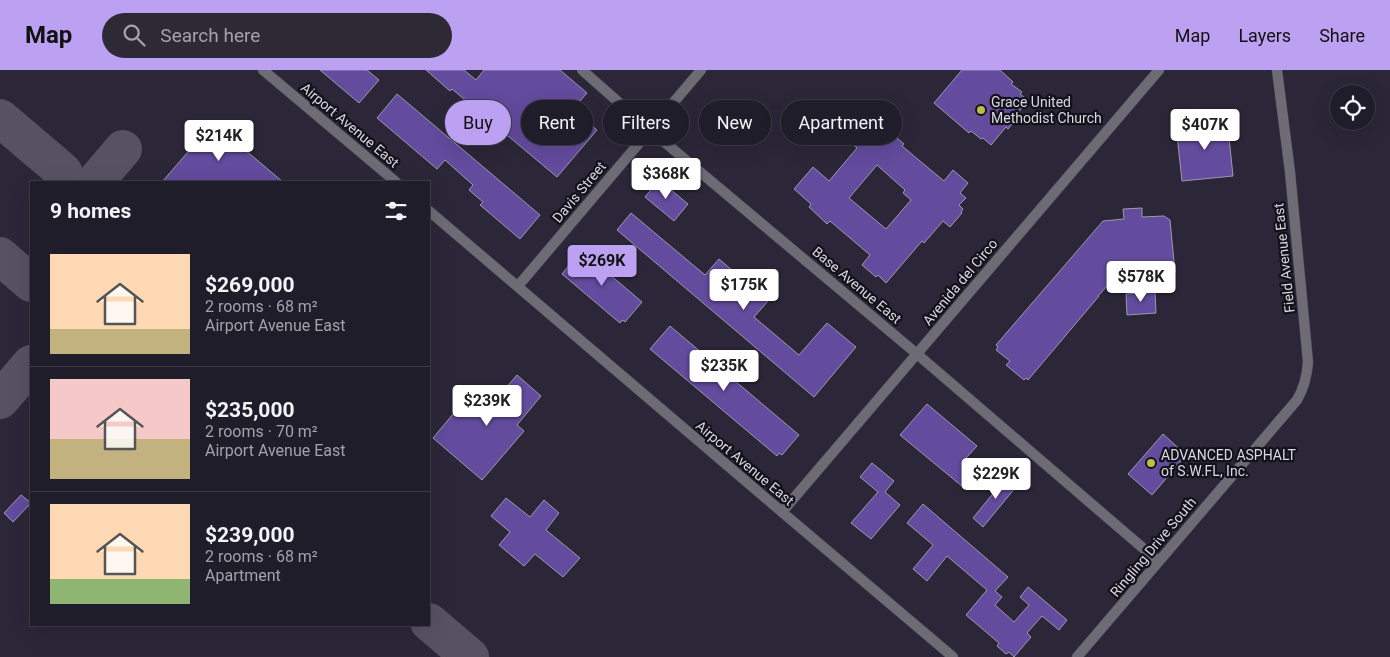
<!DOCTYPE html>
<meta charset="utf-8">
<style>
body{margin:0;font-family:Roboto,sans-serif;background:#2d2a36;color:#f1f3f6;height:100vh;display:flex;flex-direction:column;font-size:19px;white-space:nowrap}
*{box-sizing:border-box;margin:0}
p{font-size:16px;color:#a2a2a8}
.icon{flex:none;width:28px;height:28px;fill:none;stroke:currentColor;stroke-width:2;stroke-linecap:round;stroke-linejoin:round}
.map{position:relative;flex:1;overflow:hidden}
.panel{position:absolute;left:30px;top:111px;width:400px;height:445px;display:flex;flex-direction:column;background:#201d2a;border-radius:0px;box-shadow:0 5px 20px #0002,0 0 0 1px #3d3b47}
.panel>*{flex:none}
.top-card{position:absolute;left:445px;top:30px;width:475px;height:45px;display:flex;gap:10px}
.tools{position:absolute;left:1330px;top:15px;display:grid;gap:10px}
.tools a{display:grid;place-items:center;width:45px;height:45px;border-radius:50%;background:#201d2a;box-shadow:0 5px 20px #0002,0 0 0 1px #3d3b47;font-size:25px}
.price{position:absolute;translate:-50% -42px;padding:0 11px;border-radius:5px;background:#fff;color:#222;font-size:16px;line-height:32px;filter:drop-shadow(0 1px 2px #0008)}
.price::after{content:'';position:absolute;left:50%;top:30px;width:15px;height:11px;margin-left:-8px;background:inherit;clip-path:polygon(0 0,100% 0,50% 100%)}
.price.current{background:#bca0f2;color:#111}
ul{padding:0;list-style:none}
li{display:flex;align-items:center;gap:15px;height:125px;padding:0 20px}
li+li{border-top:1px solid #3d3b47}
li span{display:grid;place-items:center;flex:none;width:140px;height:100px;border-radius:0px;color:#555}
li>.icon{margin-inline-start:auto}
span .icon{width:60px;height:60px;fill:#fffc;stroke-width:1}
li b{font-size:21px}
h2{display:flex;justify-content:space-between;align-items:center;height:60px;padding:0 20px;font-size:21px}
.chip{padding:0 18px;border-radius:22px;background:#201d2a;box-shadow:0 5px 20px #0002,0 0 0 1px #3d3b47;font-size:18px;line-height:45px}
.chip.current{background:#bca0f2;color:#111}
header{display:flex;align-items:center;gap:30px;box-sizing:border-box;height:70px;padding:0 25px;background:#bca0f2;color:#111}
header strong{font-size:24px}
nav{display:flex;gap:28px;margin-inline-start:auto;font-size:18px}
.search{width:350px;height:45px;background:#2d2a36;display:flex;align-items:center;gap:12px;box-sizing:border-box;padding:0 18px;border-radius:28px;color:#a2a2a8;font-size:19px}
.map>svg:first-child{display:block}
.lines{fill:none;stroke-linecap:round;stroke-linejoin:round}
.taxiway{stroke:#565262;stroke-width:38}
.building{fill:#634b9d;stroke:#9d99ae;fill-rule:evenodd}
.minor-casing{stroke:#474353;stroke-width:11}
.tertiary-casing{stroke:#474353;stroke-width:11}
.minor{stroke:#6d6b74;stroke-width:10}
.tertiary{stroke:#6d6b74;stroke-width:10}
.poi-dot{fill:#b6c149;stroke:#131119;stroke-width:2}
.labels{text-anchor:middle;stroke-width:4.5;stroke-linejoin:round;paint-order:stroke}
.poi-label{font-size:14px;fill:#dad8e3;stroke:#131119;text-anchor:start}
.street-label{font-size:14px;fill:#dad8e3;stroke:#131119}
</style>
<header>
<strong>Map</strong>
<div class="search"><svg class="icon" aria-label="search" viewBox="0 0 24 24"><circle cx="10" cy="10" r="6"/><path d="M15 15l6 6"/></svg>Search here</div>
<nav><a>Map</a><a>Layers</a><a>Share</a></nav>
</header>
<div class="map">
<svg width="1390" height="587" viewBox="0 0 1390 587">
<rect width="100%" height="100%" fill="#2b2738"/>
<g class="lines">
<!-- taxiway -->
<g class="taxiway">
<polyline points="0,48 60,99 64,103 67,112"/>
<polyline points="95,112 123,79"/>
<polyline points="0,186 31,213"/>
<polyline points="0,330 31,294"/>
<polyline points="429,552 470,587"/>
</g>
</g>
<!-- building -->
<g class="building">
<polygon points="320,0 367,0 379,10 359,33"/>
<polygon points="426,0 464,0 476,10 484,0 560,0 587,23 572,40 597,60 557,107 452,19 450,21"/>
<polygon points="962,0 1000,0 1013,12 1011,14 1022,22 1020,24 1028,30 1014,48 1016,49 1008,59 1006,57 991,75 983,68 981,69 971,61 969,63 934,33"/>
<polygon points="397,24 540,145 520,169 480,135 483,132 469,120 473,115 445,90 437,99 377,48"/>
<path d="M855 36 874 52 876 50 904 74 902 76 944 111 953 100 968 113 960 123 966 128 959 135 963 139 961 142 962 143 950 157 943 151 924 173 922 171 886 213 878 205 876 207 862 195 870 185 830 151 827 154 809 137 811 134 794 119 813 97 829 111 857 78 838 61 846 52 843 50ZM877 95 905 120 903 123 911 130 886 159 849 128Z"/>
<polygon points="1200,39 1210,45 1211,60 1228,58 1233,106 1182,111 1177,65 1194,63 1192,46"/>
<polygon points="213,53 283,112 162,112"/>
<polygon points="659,110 688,134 674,151 645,127"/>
<polygon points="1142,138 1142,147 1164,146 1170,150 1175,202 1146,204 1145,195 1129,196 1127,194 1098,226 1099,226 1028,310 1026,308 1024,310 1006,295 1010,291 996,280 998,277 996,275 1103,151 1124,149 1123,139"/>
<polygon points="631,143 705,205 719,189 768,231 754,247 799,285 827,253 856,277 814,327 617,160"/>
<polygon points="581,180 642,232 625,252 622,250 620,253 562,204"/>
<polygon points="1155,222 1156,243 1127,245 1126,224"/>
<polygon points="670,256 799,365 782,385 779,383 777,386 650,279"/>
<polygon points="517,305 541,326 517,355 524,361 482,410 433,368 474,319 492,334"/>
<polygon points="927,334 977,376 966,388 979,398 963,417 900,365"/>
<polygon points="1163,364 1186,385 1152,425 1128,404"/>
<polygon points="872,393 894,411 885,422 900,435 871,469 851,453 878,422 860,407"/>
<polygon points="1009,404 1020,412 983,457 973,448"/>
<polygon points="21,425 31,433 13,452 4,443"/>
<polygon points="506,428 530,447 544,430 559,443 546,460 580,488 563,507 535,484 524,496 499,475 510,462 491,446"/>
<polygon points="923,434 1008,507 995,521 1002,527 995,535 1014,552 1029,535 1020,527 1028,517 1067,550 1059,560 1042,546 1027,563 1031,567 1014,587 1009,582 1006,584 997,576 999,573 966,545 987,520 947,486 927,511 913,499 933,475 907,453"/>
</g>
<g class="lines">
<!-- minor casing -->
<g class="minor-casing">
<g id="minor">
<polyline points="582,0 650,60 917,284 1158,491"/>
<polyline points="518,216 701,0"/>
<polyline points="782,442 953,587"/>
<path d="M1077 587 1297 330C1304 318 1307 307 1308 292L1290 102 1277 0"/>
</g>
</g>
<!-- tertiary casing -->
<g class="tertiary-casing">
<g id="tertiary">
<polyline points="263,0 396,112"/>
<polyline points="429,141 782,442 1159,0"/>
</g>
</g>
<!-- minor -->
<use href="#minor" class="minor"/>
<!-- tertiary -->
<use href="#tertiary" class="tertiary"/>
</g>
<!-- markers -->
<g class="poi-dot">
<circle cx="981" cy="40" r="5"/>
<circle cx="1151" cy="393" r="5"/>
</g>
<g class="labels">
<!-- poi labels -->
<g class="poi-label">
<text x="991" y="37">Grace United<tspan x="991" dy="16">Methodist Church</tspan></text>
<text x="1161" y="390">ADVANCED ASPHALT<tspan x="1161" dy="16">of S.W.FL, Inc.</tspan></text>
</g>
<!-- street labels -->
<g class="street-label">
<text transform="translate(350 55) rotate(40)" y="5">Airport Avenue East</text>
<text transform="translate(579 122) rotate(-50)" y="5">Davis Street</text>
<text transform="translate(1284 188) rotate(-96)" y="5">Field Avenue East</text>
<text transform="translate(960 212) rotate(-50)" y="5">Avenida del Circo</text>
<text transform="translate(857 215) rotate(40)" y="5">Base Avenue East</text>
<text transform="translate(745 393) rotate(40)" y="5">Airport Avenue East</text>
<text transform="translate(1153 477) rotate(-50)" y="5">Ringling Drive South</text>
</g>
</g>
</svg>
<div class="tools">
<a><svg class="icon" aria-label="locate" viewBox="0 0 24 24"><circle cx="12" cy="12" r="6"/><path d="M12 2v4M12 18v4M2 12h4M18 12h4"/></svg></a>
</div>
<b class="price" style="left:1205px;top:81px">$407K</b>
<b class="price" style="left:219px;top:92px">$214K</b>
<b class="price" style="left:666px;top:130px">$368K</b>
<b class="price current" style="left:602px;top:217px">$269K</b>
<b class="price" style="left:1141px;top:233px">$578K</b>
<b class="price" style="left:744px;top:241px">$175K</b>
<b class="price" style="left:724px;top:322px">$235K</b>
<b class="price" style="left:487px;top:357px">$239K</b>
<b class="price" style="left:996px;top:430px">$229K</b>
<div class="top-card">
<a class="chip current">Buy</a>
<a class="chip">Rent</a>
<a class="chip">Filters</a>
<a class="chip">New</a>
<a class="chip">Apartment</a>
</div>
<section class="panel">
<h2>9 homes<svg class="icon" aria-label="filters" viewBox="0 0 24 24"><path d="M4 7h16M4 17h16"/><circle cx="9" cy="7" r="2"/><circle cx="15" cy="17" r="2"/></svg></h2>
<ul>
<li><span style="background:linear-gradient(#ffd9b3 75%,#c2b280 0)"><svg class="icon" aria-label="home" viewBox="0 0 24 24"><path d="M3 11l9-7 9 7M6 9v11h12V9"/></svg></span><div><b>$269,000</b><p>2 rooms · 68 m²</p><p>Airport Avenue East</p></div></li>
<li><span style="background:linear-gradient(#f6c9c9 60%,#c2b280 0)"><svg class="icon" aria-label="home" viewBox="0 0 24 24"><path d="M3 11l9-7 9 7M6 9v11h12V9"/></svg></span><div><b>$235,000</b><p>2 rooms · 70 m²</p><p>Airport Avenue East</p></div></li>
<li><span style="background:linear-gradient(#ffd9b3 75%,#8fb573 0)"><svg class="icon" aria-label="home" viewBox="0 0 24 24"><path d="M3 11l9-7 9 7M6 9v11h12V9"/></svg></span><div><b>$239,000</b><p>2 rooms · 68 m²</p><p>Apartment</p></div></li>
</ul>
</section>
</div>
